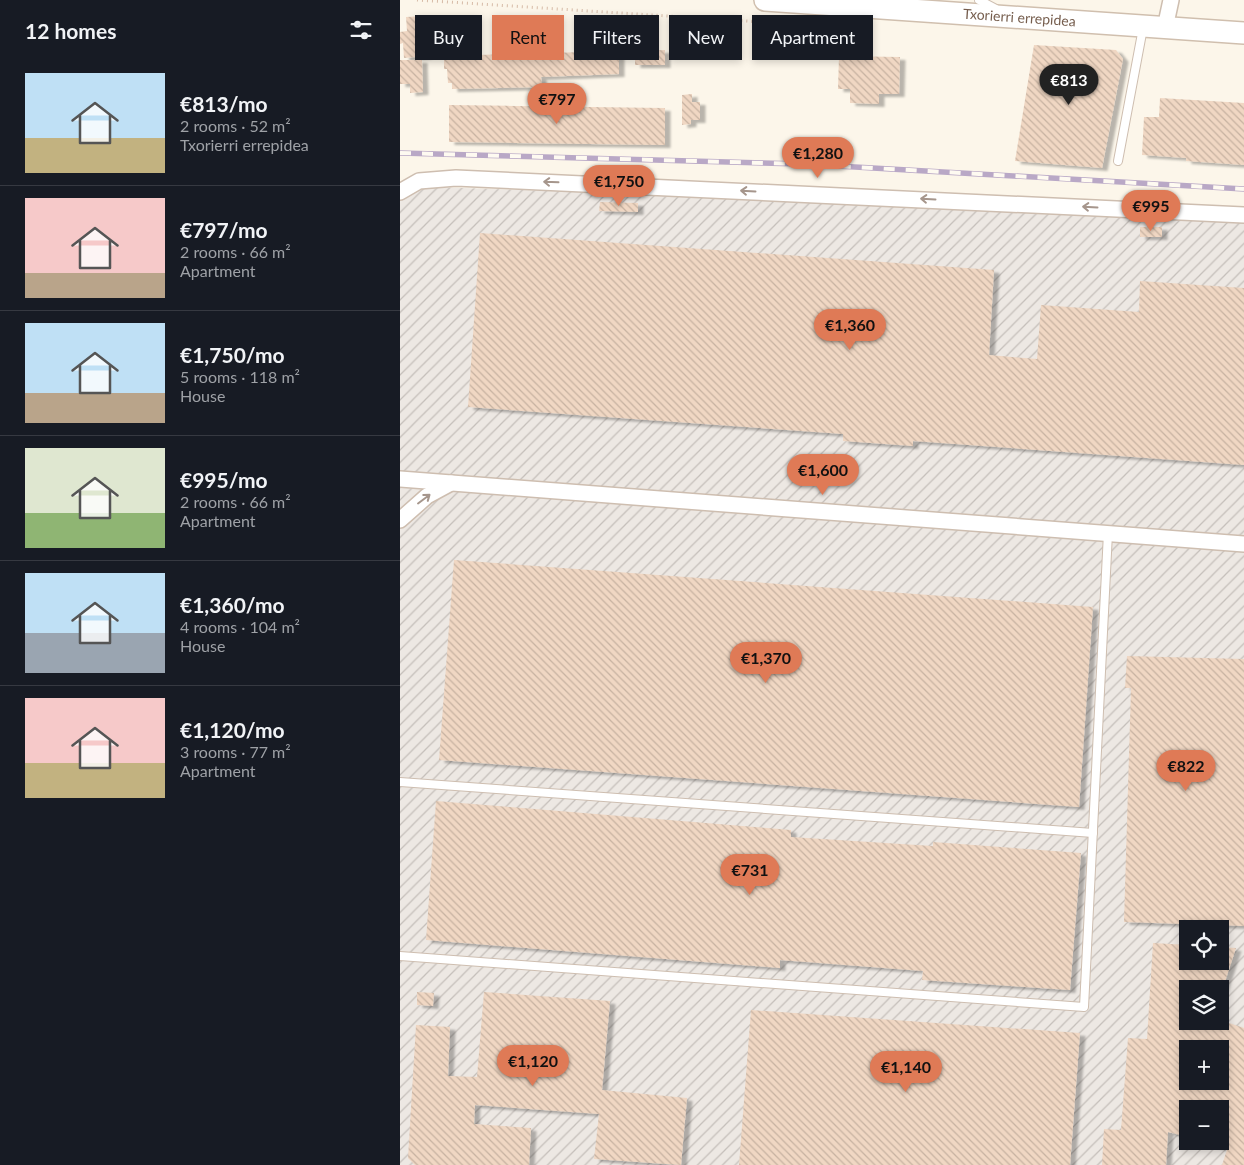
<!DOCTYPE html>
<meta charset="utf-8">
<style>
body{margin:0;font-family:Lato,sans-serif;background:#20242c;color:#f1f3f6;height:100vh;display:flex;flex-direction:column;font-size:19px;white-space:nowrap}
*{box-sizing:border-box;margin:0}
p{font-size:16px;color:#9ea1a6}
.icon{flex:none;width:28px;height:28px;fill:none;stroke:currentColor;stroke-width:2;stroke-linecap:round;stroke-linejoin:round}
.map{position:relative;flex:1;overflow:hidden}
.sheet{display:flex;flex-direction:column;background:#171b24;width:400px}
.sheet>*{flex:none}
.banner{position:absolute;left:15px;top:15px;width:475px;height:45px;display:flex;gap:10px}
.controls{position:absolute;left:779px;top:920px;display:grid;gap:10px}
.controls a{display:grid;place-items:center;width:50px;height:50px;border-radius:0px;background:#171b24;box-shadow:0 2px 8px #0003;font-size:25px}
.price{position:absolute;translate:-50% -42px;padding:0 11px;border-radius:18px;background:#df7a56;color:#111;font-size:16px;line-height:32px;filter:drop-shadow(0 1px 2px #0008)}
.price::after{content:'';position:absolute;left:50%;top:30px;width:15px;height:11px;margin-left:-8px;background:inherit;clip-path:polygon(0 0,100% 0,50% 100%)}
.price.on{background:#222;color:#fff}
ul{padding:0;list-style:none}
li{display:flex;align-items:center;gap:15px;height:125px;padding:0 25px}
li+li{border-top:1px solid #363941}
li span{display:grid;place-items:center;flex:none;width:140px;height:100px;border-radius:0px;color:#555}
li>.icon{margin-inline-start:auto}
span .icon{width:60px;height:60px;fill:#fffc;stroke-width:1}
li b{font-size:21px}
h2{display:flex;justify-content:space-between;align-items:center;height:60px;padding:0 25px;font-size:21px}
.chip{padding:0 18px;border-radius:0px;background:#171b24;box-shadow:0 2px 8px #0003;font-size:18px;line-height:45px}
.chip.on{background:#df7a56;color:#111}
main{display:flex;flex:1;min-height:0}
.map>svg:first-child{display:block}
.industrial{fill:url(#industrial-furrows);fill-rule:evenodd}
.building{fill:url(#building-back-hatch);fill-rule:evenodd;filter:url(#shadow)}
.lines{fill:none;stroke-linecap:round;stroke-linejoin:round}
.lane-casing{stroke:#cebeb0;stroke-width:10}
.street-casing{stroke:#cebeb0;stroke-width:18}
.secondary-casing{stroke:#d0bfae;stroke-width:24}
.path{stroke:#d6baa6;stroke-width:3;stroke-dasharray:1 4;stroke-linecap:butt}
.lane{stroke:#fff;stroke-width:8}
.street{stroke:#fff;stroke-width:15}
.secondary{stroke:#fff;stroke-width:21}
.rail-casing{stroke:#b9a8c6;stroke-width:5.5}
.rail{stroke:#fefaf1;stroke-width:4;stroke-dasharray:11;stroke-linecap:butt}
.oneway{stroke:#a6968c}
.labels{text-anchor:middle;stroke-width:4;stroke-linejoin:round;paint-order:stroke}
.street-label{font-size:14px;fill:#765e4e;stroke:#fefaf1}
</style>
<main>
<section class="sheet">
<h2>12 homes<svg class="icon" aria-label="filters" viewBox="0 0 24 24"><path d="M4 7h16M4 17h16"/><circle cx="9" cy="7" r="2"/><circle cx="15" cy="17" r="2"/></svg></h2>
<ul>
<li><span style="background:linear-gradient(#bfe0f5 65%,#c2b280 0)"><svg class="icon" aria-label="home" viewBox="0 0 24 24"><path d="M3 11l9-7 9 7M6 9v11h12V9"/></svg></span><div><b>€813/mo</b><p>2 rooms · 52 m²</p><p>Txorierri errepidea</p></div></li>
<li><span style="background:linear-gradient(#f6c9c9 75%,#b9a48a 0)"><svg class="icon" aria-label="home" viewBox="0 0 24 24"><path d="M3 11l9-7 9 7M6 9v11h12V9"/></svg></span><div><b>€797/mo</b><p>2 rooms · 66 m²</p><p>Apartment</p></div></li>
<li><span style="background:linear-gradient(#bfe0f5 70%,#b9a48a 0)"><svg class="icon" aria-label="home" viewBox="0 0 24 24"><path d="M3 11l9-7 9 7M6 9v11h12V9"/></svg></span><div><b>€1,750/mo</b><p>5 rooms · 118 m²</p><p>House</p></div></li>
<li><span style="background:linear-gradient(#dfe7d0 65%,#8fb573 0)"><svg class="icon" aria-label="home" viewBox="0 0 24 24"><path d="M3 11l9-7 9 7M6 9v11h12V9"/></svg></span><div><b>€995/mo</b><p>2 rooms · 66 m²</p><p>Apartment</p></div></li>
<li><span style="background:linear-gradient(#bfe0f5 60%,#9aa5b1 0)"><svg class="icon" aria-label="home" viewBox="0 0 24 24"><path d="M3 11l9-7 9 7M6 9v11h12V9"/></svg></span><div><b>€1,360/mo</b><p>4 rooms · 104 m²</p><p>House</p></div></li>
<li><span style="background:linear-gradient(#f6c9c9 65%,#c2b280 0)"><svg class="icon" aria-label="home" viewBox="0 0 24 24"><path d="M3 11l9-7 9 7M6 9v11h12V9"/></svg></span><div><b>€1,120/mo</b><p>3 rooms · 77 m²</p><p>Apartment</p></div></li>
</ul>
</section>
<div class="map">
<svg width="844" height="1165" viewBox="0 0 844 1165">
<defs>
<pattern id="industrial-furrows" width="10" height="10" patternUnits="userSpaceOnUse" patternTransform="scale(1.25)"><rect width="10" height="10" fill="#ede8e3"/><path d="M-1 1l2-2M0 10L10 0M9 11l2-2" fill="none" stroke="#c5bfba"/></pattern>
<pattern id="building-back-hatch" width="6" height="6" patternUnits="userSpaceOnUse" patternTransform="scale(1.25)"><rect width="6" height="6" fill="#f0d7c3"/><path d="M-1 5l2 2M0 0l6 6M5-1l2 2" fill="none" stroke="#c7b2a1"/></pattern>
<filter id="shadow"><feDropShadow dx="5.5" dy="3" stdDeviation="1" flood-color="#0004"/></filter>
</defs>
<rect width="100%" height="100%" fill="#fcf6ea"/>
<!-- industrial -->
<path class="industrial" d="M0 186 844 213V1165H0ZM788 929H820V961H788ZM788 989H820V1021H788ZM788 1049H820V1081H788ZM788 1109H820V1141H788Z"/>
<!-- building -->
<g class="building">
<polygon points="26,16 27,56 4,58 3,43 0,44 0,32 7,31 6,17"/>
<polygon points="634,45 716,50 723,59 702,168 615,161"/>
<polygon points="265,50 265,65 235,65 235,51"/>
<polygon points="219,51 219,74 141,77 142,87 52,89 52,83 48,83 47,69 44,69 44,56"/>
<polygon points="439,56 500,57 499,94 479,94 479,104 450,103 450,89 438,89"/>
<polygon points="0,60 22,60 23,92 10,93 10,84 0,84"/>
<polygon points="292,94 292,102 300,102 300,120 291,120 291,124 282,125 282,95"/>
<polygon points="760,98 844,103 844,165 786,161 786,158 742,155 744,117 759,117"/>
<polygon points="49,105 265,108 265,145 49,142"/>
<polygon points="200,202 238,203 238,212 199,211"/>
<rect x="740" y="227" width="22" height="10"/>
<polygon points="80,233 594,270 589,355 637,359 641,305 739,312 740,281 844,288 844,465 513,441 513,446 443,441 443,434 68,407"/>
<polygon points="54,560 693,607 679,807 39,760"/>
<polygon points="727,656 844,659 844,926 724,922 731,688 725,688"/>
<polygon points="36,801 391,830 391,837 533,846 533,842 681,853 670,990 522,980 523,971 380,960 380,968 26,940"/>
<path d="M753 943 788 945V961H820V947L836 948 820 997V989H788V1021H820V1020L844 1028V1165H822L827 1150 802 1142 820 1141V1109H788V1137L768 1132 766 1165H702L704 1129 721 1130 728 1038 747 1039ZM788 1049H820V1081H788Z"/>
<polygon points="17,992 34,993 33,1006 17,1005"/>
<polygon points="84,992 210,1001 202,1090 287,1098 281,1165 194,1159 199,1114 75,1105 74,1124 131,1128 129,1165 15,1165 8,1158 16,1025 50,1027 48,1076 77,1077"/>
<polygon points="351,1010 680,1033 670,1165 339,1165"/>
</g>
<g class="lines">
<!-- lane casing -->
<g class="lane-casing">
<g id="lane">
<polyline points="579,0 596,9"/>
<polyline points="718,161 743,28"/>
<polyline points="0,782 693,833"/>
<polyline points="0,956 684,1007 708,533"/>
</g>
</g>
<!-- street casing -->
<g class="street-casing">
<g id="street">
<polyline points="765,28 771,0"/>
<polyline points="0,192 19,181 56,178 844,215"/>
<polyline points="0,479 844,544"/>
<polyline points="0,520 27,496 51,483"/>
</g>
</g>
<!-- secondary casing -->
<g class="secondary-casing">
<g id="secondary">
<path id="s1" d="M365 0 844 33"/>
</g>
</g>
<!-- path -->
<polyline class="path" points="17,0 362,22"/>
<!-- lane -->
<use href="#lane" class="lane"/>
<!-- street -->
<use href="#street" class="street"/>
<!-- secondary -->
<use href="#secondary" class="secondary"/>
<!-- rail casing -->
<g class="rail-casing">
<polyline id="rail" points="0,153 402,164 844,189"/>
</g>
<!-- rail -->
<use href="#rail" class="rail"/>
</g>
<!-- one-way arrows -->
<defs><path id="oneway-shaft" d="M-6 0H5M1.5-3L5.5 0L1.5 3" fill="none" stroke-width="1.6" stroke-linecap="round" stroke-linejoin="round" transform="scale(1.25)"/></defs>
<g class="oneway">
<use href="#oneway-shaft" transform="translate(151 182) rotate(-178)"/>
<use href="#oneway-shaft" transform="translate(348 191) rotate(-177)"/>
<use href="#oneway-shaft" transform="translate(528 199) rotate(-177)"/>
<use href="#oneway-shaft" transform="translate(690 207) rotate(-177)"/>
<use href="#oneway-shaft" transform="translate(24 499) rotate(-37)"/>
</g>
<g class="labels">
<!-- street labels -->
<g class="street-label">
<text dy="5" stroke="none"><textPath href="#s1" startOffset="255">Txorierri errepidea</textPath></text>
</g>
</g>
</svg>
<div class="controls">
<a><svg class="icon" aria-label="locate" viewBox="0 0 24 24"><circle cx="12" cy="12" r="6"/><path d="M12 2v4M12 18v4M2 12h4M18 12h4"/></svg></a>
<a><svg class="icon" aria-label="layers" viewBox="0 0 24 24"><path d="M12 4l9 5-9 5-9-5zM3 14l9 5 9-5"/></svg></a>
<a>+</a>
<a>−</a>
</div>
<b class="price on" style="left:669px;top:106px">€813</b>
<b class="price" style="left:157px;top:125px">€797</b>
<b class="price" style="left:418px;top:179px">€1,280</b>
<b class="price" style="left:219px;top:207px">€1,750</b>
<b class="price" style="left:751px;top:232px">€995</b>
<b class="price" style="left:450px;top:351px">€1,360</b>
<b class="price" style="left:423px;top:496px">€1,600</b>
<b class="price" style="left:366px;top:684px">€1,370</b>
<b class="price" style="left:786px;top:792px">€822</b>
<b class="price" style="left:350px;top:896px">€731</b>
<b class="price" style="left:133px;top:1087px">€1,120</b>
<b class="price" style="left:506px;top:1093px">€1,140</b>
<div class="banner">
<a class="chip">Buy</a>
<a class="chip on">Rent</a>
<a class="chip">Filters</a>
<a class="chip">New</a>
<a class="chip">Apartment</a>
</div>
</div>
</main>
